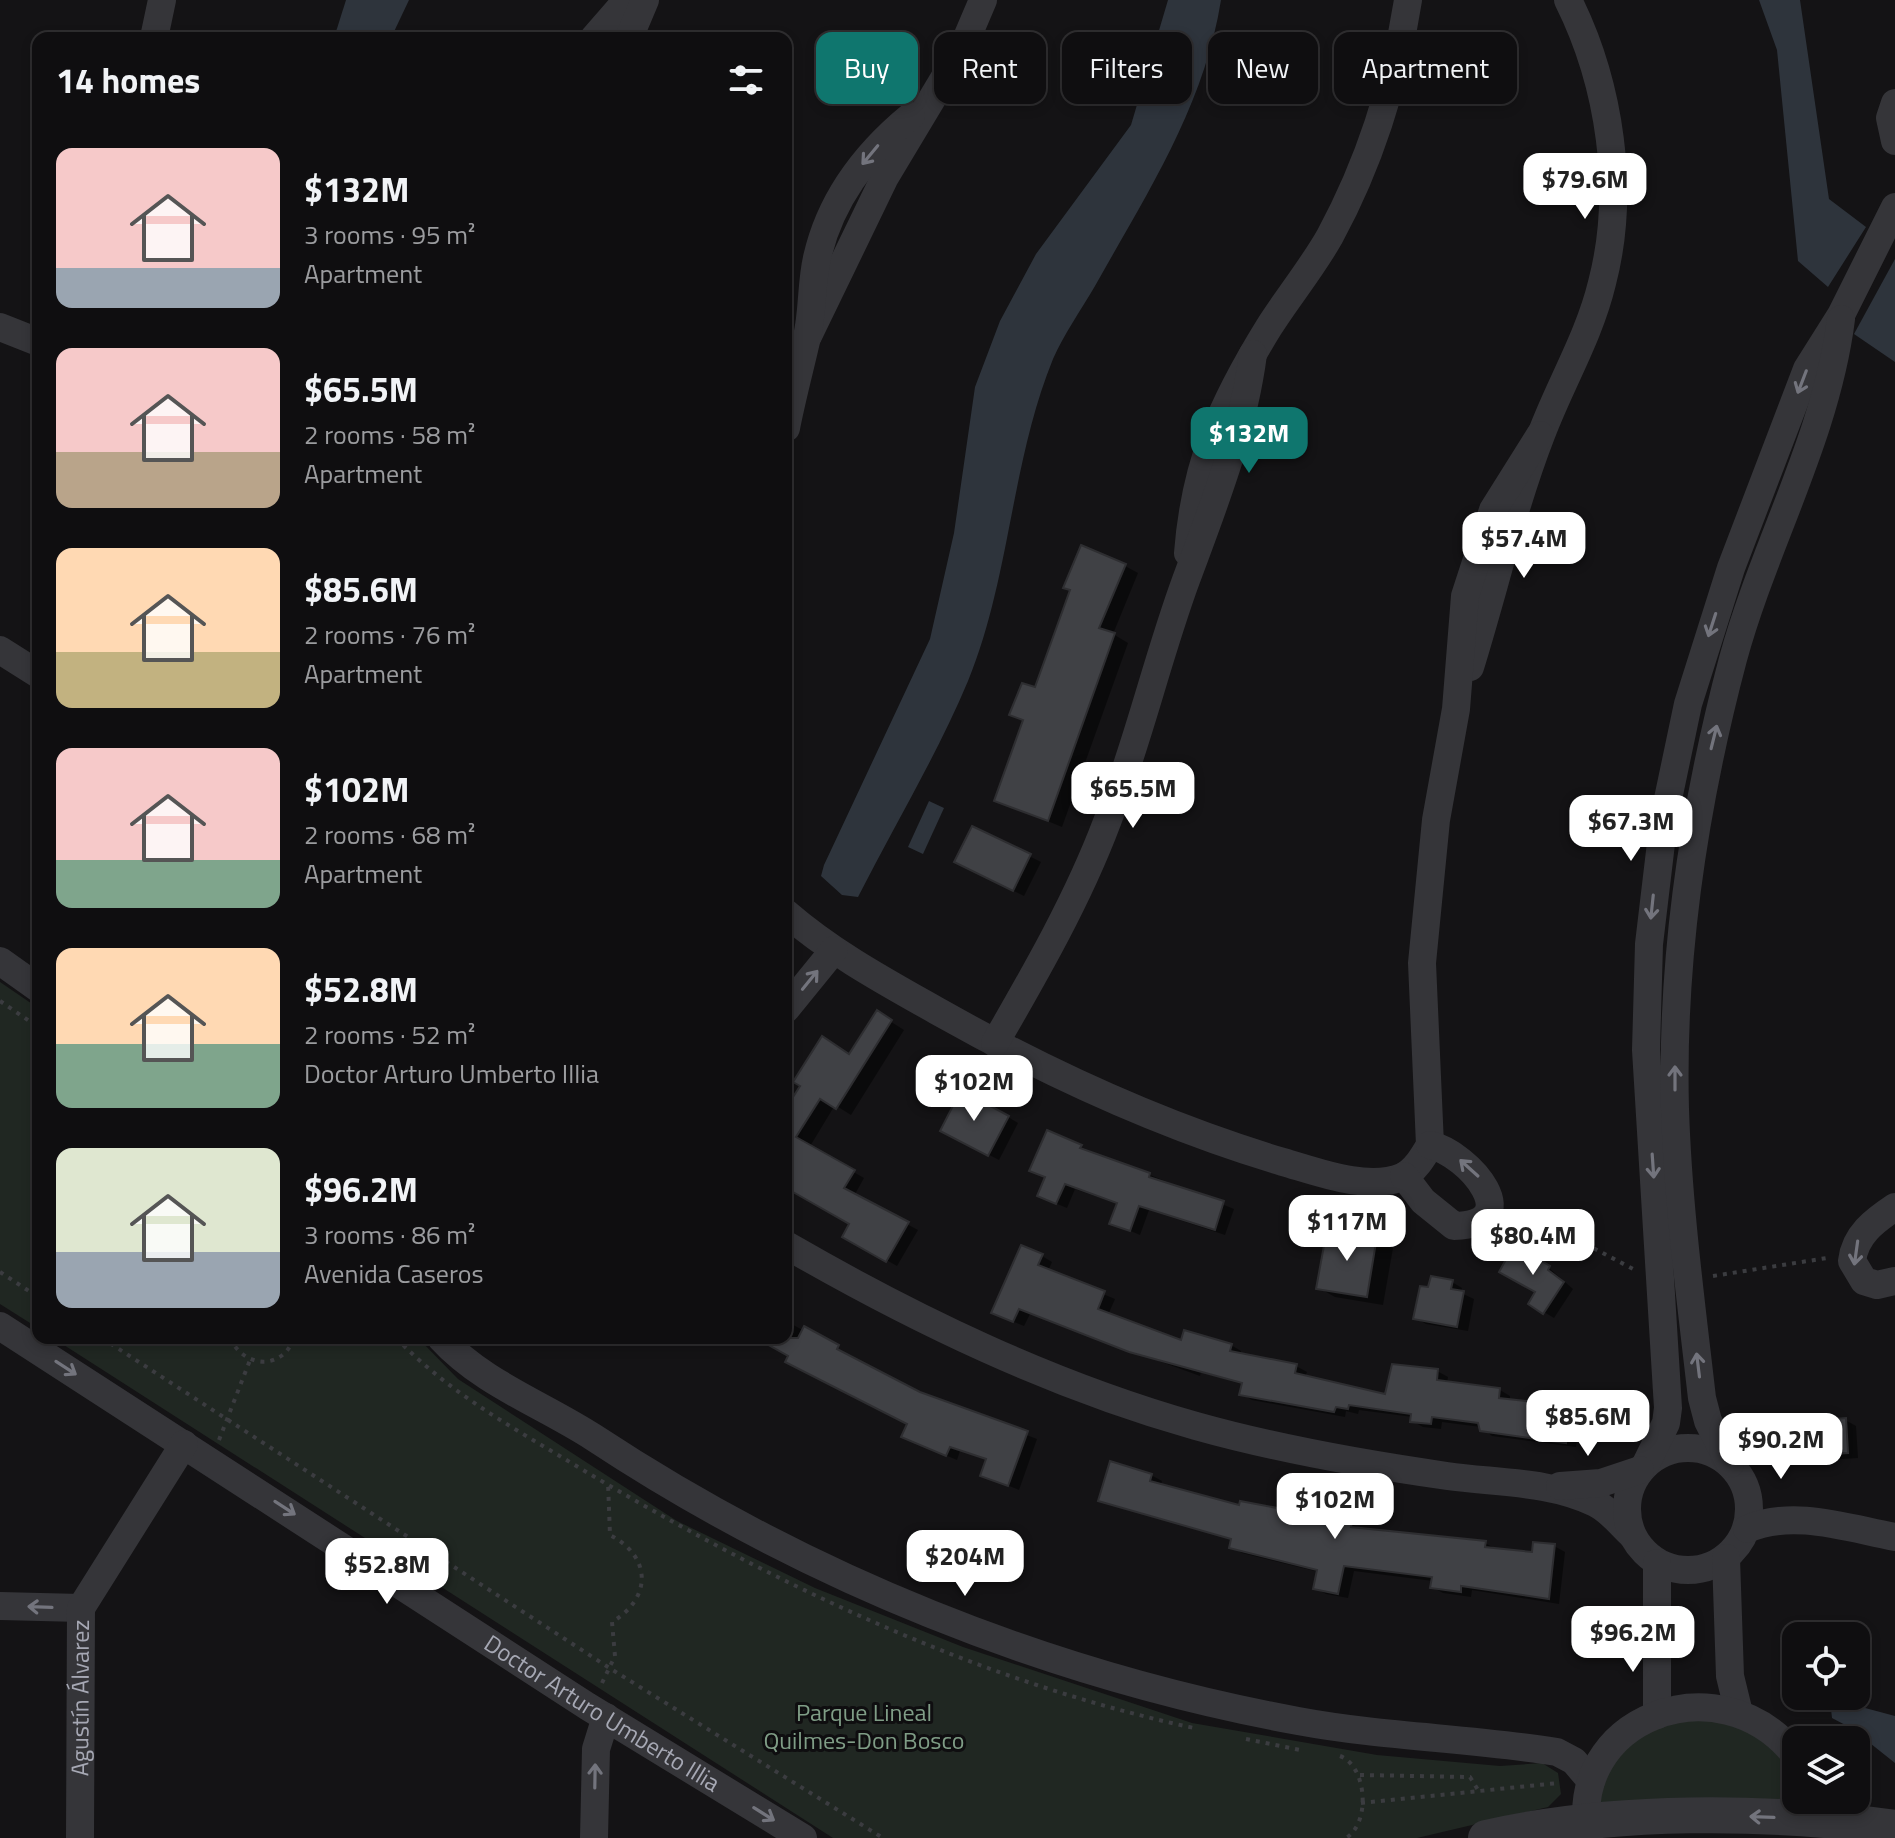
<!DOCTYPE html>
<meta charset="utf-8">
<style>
body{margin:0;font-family:"Titillium Web",sans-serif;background:#181719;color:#f1f3f6;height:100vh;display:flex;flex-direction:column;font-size:30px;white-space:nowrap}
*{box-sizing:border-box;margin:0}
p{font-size:26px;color:#9b9c9f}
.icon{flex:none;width:44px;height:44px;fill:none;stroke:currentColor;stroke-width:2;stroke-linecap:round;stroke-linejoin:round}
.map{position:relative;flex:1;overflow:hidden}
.side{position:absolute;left:32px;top:32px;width:760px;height:1312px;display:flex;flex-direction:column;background:#0f0e10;border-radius:16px;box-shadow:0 4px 12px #0003,0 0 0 2px #2f2e30}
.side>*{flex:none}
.guide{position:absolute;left:816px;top:32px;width:760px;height:72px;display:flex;gap:16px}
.buttons{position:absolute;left:1782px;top:1622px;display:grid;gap:16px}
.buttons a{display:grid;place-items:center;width:88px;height:88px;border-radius:16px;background:#0f0e10;box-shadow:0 4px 12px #0003,0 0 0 2px #2f2e30;font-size:40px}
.price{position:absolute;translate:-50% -68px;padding:0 18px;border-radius:16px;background:#fff;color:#222;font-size:26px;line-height:52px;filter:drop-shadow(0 2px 4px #0008)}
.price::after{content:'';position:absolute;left:50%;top:48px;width:24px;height:18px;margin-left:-12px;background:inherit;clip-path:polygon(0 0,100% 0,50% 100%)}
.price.on{background:#0f766e;color:#fff}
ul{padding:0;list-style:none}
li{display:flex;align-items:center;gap:24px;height:200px;padding:0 24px}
li span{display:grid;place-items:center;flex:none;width:224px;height:160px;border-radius:16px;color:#555}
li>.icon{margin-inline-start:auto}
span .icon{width:96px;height:96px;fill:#fffc;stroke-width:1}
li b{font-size:34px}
h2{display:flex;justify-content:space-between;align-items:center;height:96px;padding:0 24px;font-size:34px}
.tag{padding:0 28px;border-radius:16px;background:#0f0e10;box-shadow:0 4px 12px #0003,0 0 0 2px #2f2e30;font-size:28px;line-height:72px}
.tag.on{background:#0f766e;color:#fff}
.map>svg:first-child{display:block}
.green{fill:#202722}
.water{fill:#2e343c}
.shadow{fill:#0007}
.building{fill:#404145;stroke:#2e2e31;stroke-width:2}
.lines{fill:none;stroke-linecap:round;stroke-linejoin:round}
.path{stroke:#3b3c40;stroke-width:4;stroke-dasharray:4 6;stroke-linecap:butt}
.minor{stroke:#353539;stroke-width:28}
.tertiary{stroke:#353539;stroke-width:36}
.oneway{stroke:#73747d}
.labels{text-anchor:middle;stroke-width:6;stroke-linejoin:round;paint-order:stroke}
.street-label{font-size:24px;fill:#a6a8b4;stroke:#0f0e10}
.park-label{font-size:24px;fill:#7f9d86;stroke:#0f0e10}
</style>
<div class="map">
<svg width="1895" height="1838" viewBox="0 0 1895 1838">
<rect width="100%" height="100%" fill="#141315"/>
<!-- green -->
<g class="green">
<polygon points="0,982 38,1008 38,1328 0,1304"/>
<polygon points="53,1338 418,1338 458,1379 677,1521 815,1588 963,1647 1192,1723 1377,1755 1500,1766 1542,1763 1558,1773 1561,1794 1548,1807 1417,1838 833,1838"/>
<polygon points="1702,1705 1796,1756 1796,1800 1819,1800 1820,1805 1586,1802 1612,1748"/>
</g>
<!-- water -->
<g class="water">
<polygon points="346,0 409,0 391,38 334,38"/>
<path d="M1168 0H1221C1204 107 1147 193 1095 286 1081 310 1064 334 1053 359 1011 462 1010 579 968 681 937 755 894 826 858 897L842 895 821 876 824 865 930 639 954 533 975 387 1000 321 1036 254 1131 125Z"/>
<polygon points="1759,0 1800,0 1829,199 1866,227 1828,287 1798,261 1777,50"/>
<polygon points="1895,259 1895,362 1854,334"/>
<polygon points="929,801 944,808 923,854 908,847"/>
<polygon points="1839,1701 1895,1716 1895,1763 1851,1728 1832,1718 1831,1709"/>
</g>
<!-- shadow -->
<g class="shadow">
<polygon points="1125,566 1138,573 1113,634 1128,643 1062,827 997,800 1025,722 1012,714 1036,690"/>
<polygon points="973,828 1041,862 1024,896 967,868"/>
<polygon points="877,1013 904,1030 851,1115 835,1105 786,1186 786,1112 850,1056"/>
<polygon points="1008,1117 1018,1123 999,1160 953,1136"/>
<polygon points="1081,1147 1234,1209 1225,1235 1149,1210 1140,1235 1112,1223 1118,1204 1075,1189 1067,1208 1050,1201 1047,1178 1042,1176"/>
<polygon points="836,1162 864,1178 854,1196 918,1230 897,1266 844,1236 851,1224"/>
<polygon points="1329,1231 1377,1238 1393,1248 1383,1305 1335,1297 1319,1288"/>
<polygon points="1533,1254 1573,1289 1554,1318 1544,1312 1537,1291 1516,1260"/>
<polygon points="1042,1256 1052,1262 1048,1271 1115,1299 1108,1315 1182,1342 1231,1345 1241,1351 1240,1355 1296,1366 1307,1372 1305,1377 1386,1396 1437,1371 1448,1377 1447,1383 1500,1390 1510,1396 1510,1402 1569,1408 1580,1414 1576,1447 1492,1436 1481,1427 1442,1422 1441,1429 1423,1427 1412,1421 1413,1417 1359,1410 1358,1414 1346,1411 1345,1417 1252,1400 1242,1394 1244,1385 1201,1372 1200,1376 1030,1314 1024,1326 1004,1318"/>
<polygon points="1452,1282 1462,1288 1461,1293 1474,1299 1468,1331 1426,1324 1416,1318 1430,1290"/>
<polygon points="786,1321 920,1394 1037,1439 1019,1490 982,1475 987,1460 960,1451 957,1460 914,1442 909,1424 764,1340 761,1344 751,1338 786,1338"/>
<polygon points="1845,1420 1856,1426 1858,1458 1811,1461 1801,1455"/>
<polygon points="1151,1475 1162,1481 1160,1486 1240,1507 1352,1524 1362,1530 1485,1543 1496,1549 1534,1554 1554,1546 1565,1552 1559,1604 1472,1590 1471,1597 1443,1593 1432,1587 1433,1581 1354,1571 1348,1598 1326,1594 1315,1588 1319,1572 1242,1553 1231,1547 1233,1540 1101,1500"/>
</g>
<!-- building -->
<g class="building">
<polygon points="1081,545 1126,564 1099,628 1115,633 1048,821 994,801 1023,720 1009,715 1022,683 1035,687 1070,590 1063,588"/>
<polygon points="972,826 1031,854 1013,891 954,862"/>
<polygon points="877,1010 892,1020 836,1109 820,1099 796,1137 855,1170 844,1188 909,1222 886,1262 842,1237 849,1224 786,1188 786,1108 800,1086 793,1082 822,1036 849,1054"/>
<polygon points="961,1090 1009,1116 988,1156 940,1131"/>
<polygon points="1047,1130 1082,1145 1080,1148 1150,1173 1149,1177 1224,1201 1215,1230 1139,1206 1130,1231 1109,1224 1117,1203 1065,1184 1056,1204 1037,1196 1045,1177 1029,1171"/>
<polygon points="1327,1229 1377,1236 1367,1297 1316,1289"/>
<polygon points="1021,1245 1043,1254 1038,1265 1105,1291 1098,1309 1181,1340 1184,1330 1232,1344 1230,1351 1297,1364 1295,1373 1385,1394 1392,1364 1438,1369 1437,1380 1500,1388 1499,1398 1570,1406 1566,1443 1480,1431 1478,1423 1432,1417 1431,1424 1410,1422 1411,1414 1349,1405 1348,1409 1336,1407 1334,1412 1239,1395 1242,1383 1129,1352 1019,1309 1013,1322 991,1313"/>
<polygon points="1522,1245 1539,1255 1538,1259 1550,1266 1548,1270 1564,1282 1543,1314 1528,1304 1535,1292 1499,1272 1509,1254 1515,1258"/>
<polygon points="1431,1276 1453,1280 1451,1289 1464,1291 1457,1327 1413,1319 1420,1286 1428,1287"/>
<polygon points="804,1326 839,1345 837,1349 920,1392 1028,1431 1008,1486 980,1476 986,1459 950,1447 946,1456 901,1437 907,1424 785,1362 788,1356 756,1338 798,1338"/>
<polygon points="1846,1418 1848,1453 1799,1456 1796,1422"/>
<polygon points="1110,1461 1152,1474 1150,1481 1239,1505 1240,1501 1352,1522 1351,1527 1486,1541 1485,1547 1532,1552 1533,1542 1555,1544 1549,1599 1461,1586 1461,1592 1430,1588 1432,1577 1344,1566 1338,1594 1313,1589 1317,1570 1229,1548 1231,1539 1098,1501"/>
</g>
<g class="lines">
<!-- path -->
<g class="path">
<polyline points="0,1001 38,1027"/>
<polyline points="1523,1211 1635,1270"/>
<polyline points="0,1272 38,1297"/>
<polyline points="1713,1276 1827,1258"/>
<polyline points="102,1338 611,1669 883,1838"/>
<path d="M230 1338C244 1368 282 1371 294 1338"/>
<path d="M396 1338C454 1397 514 1428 583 1470 774 1584 976 1681 1194 1728"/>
<polyline points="219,1440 250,1360"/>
<path d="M602 1683 615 1656 612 1622C652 1598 652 1557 610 1535L608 1482"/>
<polyline points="1246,1739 1300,1750"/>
<path d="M1340 1756C1367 1766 1371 1823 1346 1838"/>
<polyline points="1360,1775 1470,1777 1478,1790"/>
<polyline points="1361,1803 1558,1783"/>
</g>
<!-- minor -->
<g class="minor">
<polyline points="154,38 162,0"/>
<polyline points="594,38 627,0"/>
<polyline points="629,38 645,0"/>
<polyline points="1895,103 1890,118 1895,141"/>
<polyline points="0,327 38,342"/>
<polyline points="808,336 885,177 963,47 983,0"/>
<path d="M786 428C792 397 800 368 807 337 813 311 811 284 817 258 830 200 866 153 911 116"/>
<path d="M1188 553C1195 463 1222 403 1269 327 1288 297 1312 268 1330 236 1370 162 1395 83 1408 0"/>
<polyline points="0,650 38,674"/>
<path d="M1470 667C1494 590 1512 510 1541 435 1560 384 1589 337 1602 283 1626 191 1610 84 1568 0"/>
<path d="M786 913C832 953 886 982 939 1012 1049 1074 1162 1126 1283 1162 1318 1172 1367 1191 1402 1177 1415 1171 1423 1157 1430 1145L1422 963 1436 820 1456 709 1465 596 1493 510 1540 435"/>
<polyline points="0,961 38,988"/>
<polyline points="786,1009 834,950"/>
<path d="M995 1043C1036 972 1078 899 1107 822 1138 743 1157 659 1186 580 1213 507 1243 432 1253 354"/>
<path d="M1404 1176 1423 1201 1454 1226C1528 1225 1470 1154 1430 1145"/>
<path d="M1895 1207C1874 1221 1855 1235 1852 1261L1864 1281 1877 1285 1895 1281"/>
<path d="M786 1245C916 1320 1051 1385 1196 1426 1278 1449 1363 1464 1447 1476 1496 1483 1550 1481 1595 1503 1610 1510 1620 1524 1632 1535"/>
<path id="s1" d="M0 1326 587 1706 803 1838"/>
<path d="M441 1338C482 1383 542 1404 593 1437 805 1577 1048 1675 1298 1721 1384 1737 1471 1738 1557 1752L1574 1761 1591 1781"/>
<circle cx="1688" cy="1509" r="61"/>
<polyline points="1646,1464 1666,1423 1668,1408 1646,1050 1649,944 1664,818 1688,704 1731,568 1807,369 1841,315 1895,207"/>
<path d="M1730 1464 1708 1421 1702 1398C1691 1302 1678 1205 1675 1109 1671 956 1694 806 1733 659 1764 545 1826 438 1841 319"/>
<polyline points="1560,1486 1601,1483 1640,1470"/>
<path d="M1747 1529C1793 1509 1847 1528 1895 1537"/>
<polyline points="1726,1558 1730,1676 1739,1713"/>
<polyline points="0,1606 81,1608"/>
<polyline points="1657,1715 1657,1563"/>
<path id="s2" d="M80 1838 81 1608 184 1444"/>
<polyline points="594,1838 596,1749 606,1717"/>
<path d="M1589 1838C1564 1720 1719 1658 1796 1756"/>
</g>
<!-- tertiary -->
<path class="tertiary" d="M1486 1838C1612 1809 1767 1810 1895 1828"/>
</g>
<!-- one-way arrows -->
<defs><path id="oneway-shaft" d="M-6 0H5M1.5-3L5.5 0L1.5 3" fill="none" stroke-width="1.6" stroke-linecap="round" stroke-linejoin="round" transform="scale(2)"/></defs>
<g class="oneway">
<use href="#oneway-shaft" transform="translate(870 155) rotate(130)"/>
<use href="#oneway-shaft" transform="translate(1802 382) rotate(111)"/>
<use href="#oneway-shaft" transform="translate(1712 625) rotate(108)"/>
<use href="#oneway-shaft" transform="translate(1714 737) rotate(-76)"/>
<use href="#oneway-shaft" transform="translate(1652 907) rotate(96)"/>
<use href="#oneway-shaft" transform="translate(810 980) rotate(-51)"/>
<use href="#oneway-shaft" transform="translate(1675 1078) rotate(-90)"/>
<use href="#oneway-shaft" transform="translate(1653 1166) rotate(86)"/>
<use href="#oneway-shaft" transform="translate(1469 1168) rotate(-138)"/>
<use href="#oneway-shaft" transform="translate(1856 1253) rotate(98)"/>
<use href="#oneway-shaft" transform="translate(1698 1365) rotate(-97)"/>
<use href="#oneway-shaft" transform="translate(66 1368) rotate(33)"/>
<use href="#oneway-shaft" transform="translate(285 1508) rotate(33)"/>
<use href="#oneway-shaft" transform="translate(40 1607) rotate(-178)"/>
<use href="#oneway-shaft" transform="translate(595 1776) rotate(-89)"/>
<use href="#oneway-shaft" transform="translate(764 1814) rotate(32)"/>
<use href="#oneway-shaft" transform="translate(1762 1817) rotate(-178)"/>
</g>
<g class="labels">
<!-- street labels -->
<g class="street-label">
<text dy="8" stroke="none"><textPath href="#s2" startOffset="140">Agustín Álvarez</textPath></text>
<text dy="8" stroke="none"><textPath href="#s1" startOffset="716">Doctor Arturo Umberto Illia</textPath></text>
</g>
<!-- park labels -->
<g class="park-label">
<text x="864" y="1721">Parque Lineal<tspan x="864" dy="28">Quilmes-Don Bosco</tspan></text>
</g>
</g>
</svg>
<div class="buttons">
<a><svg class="icon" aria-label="locate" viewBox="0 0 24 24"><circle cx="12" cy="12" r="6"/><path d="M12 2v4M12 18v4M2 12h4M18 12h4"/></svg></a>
<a><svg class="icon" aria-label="layers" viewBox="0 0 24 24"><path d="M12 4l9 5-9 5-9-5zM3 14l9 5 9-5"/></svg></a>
</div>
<b class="price" style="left:1585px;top:221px">$79.6M</b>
<b class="price on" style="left:1249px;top:475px">$132M</b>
<b class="price" style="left:1524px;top:580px">$57.4M</b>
<b class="price" style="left:1133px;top:830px">$65.5M</b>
<b class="price" style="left:1631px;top:863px">$67.3M</b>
<b class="price" style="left:974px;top:1123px">$102M</b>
<b class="price" style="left:1347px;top:1263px">$117M</b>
<b class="price" style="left:1533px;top:1277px">$80.4M</b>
<b class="price" style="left:1588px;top:1458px">$85.6M</b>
<b class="price" style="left:1781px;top:1481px">$90.2M</b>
<b class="price" style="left:1335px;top:1541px">$102M</b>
<b class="price" style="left:965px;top:1598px">$204M</b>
<b class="price" style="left:387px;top:1606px">$52.8M</b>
<b class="price" style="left:1633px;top:1674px">$96.2M</b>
<div class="guide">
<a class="tag on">Buy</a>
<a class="tag">Rent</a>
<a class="tag">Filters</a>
<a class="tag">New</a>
<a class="tag">Apartment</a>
</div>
<section class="side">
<h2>14 homes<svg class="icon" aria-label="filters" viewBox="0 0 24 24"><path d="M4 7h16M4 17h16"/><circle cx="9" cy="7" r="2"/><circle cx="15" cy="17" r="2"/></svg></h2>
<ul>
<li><span style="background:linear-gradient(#f6c9c9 75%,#9aa5b1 0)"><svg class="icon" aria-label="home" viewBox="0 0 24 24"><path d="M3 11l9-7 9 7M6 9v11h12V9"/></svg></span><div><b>$132M</b><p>3 rooms · 95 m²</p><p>Apartment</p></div></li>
<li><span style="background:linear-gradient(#f6c9c9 65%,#b9a48a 0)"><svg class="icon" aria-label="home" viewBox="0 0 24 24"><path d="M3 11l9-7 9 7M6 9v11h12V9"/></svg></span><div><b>$65.5M</b><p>2 rooms · 58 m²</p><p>Apartment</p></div></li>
<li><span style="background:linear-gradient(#ffd9b3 65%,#c2b280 0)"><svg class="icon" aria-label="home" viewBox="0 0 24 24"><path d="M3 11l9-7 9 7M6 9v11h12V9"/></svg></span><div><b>$85.6M</b><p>2 rooms · 76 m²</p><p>Apartment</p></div></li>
<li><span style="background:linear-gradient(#f6c9c9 70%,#7fa58c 0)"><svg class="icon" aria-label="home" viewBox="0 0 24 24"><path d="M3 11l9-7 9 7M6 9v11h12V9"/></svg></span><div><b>$102M</b><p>2 rooms · 68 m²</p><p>Apartment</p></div></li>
<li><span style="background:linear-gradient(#ffd9b3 60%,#7fa58c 0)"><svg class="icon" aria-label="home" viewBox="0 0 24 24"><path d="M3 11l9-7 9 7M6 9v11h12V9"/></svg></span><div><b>$52.8M</b><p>2 rooms · 52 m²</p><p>Doctor Arturo Umberto Illia</p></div></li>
<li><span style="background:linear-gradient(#dfe7d0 65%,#9aa5b1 0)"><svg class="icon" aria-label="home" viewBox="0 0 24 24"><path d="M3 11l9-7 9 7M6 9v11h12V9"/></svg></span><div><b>$96.2M</b><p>3 rooms · 86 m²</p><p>Avenida Caseros</p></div></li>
</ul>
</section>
</div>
